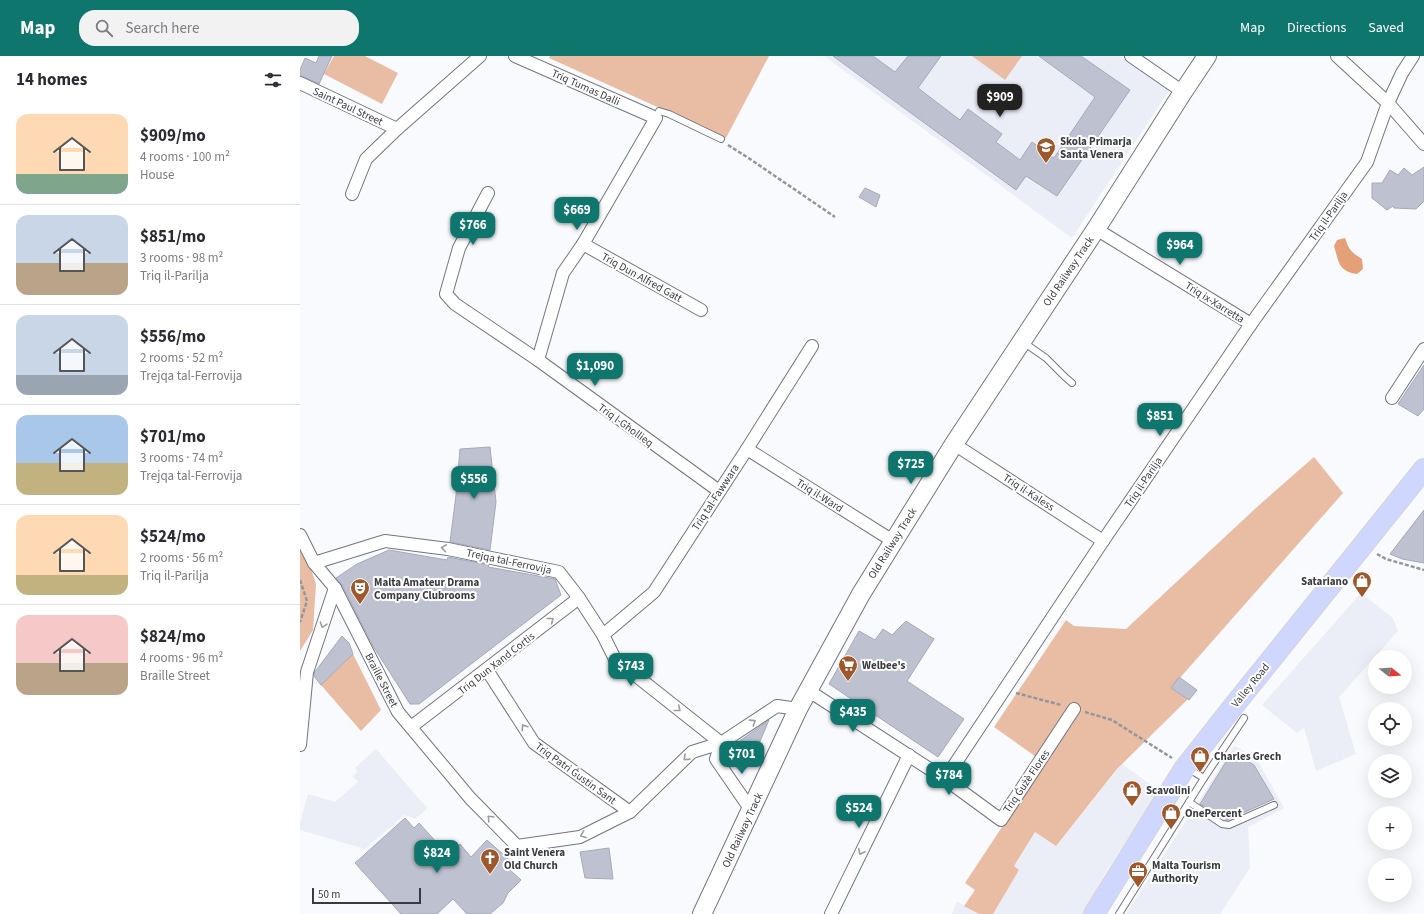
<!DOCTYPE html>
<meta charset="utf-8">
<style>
body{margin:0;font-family:"Source Sans 3",sans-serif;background:#f2f2f3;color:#2b2b33;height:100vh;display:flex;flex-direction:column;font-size:15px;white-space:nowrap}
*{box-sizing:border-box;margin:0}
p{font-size:13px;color:#7c7c81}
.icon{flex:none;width:22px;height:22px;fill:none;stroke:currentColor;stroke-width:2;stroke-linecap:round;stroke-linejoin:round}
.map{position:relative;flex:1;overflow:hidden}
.sheet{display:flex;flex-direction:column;background:#fff;width:300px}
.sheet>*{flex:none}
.needle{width:26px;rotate:107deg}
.controls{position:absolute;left:1068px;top:594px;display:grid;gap:8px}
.controls a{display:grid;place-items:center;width:44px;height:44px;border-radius:50%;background:#fff;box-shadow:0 4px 16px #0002;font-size:20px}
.scale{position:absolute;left:12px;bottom:10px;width:109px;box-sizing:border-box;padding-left:4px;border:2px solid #3a3b41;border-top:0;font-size:11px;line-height:14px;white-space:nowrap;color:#3a3b41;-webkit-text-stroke:3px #fff;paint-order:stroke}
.price{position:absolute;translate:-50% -34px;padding:0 9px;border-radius:8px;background:#0f766e;color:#fff;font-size:13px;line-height:26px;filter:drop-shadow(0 1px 2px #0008)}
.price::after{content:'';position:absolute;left:50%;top:24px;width:12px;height:9px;margin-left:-6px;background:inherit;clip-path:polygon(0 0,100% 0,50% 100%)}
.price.active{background:#222;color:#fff}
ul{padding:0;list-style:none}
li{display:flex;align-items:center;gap:12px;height:100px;padding:0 16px}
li+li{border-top:1px solid #e1e1e2}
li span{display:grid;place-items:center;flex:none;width:112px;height:80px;border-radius:12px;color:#555}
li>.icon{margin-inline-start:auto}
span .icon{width:48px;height:48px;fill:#fffc;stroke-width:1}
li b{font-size:17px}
h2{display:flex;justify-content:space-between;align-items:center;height:48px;padding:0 16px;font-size:17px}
header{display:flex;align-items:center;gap:24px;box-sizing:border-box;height:56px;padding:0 20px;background:#0f766e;color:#fff}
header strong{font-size:19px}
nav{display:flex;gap:22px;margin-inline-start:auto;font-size:14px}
.search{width:280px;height:36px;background:#f2f2f3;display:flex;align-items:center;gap:10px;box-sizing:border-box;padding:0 14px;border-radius:16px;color:#7c7c81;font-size:15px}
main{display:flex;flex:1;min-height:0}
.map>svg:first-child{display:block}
.built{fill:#ebedf7}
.green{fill:#e8bda4}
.water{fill:#e5a078}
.building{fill:#bdc1d0;stroke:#a6a9b8}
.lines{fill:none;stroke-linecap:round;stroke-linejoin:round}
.service-casing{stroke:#727583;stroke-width:8}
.minor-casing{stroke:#727583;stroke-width:14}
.secondary-casing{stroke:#727583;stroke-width:20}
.primary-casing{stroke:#d4d4d5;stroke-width:22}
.path{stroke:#95969a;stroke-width:2.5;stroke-dasharray:4 2;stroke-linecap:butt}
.service{stroke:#fff;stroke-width:6}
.minor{stroke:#fff;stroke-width:12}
.secondary{stroke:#fff;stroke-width:18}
.primary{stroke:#d0d7fe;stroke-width:20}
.oneway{stroke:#9c9da0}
.labels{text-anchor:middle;stroke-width:4;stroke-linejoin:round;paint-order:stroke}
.street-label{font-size:11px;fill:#3a3b41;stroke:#fff}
.poi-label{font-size:11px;font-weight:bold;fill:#3a3b41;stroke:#fff;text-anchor:start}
</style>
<header>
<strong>Map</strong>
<div class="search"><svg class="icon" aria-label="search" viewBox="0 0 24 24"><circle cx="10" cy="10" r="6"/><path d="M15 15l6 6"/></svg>Search here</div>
<nav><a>Map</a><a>Directions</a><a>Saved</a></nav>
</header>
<main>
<section class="sheet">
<h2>14 homes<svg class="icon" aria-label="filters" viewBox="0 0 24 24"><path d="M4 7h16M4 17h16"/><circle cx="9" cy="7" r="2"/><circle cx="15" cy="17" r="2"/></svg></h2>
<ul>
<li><span style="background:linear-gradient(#ffd9b3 75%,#7fa58c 0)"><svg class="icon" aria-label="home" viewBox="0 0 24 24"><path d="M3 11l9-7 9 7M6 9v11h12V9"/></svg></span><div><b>$909/mo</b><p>4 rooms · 100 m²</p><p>House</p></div></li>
<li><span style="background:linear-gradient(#c9d6e8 60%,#b9a48a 0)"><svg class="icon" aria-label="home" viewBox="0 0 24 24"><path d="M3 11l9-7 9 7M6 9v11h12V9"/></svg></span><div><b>$851/mo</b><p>3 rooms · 98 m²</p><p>Triq il-Parilja</p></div></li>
<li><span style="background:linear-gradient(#c9d6e8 75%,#9aa5b1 0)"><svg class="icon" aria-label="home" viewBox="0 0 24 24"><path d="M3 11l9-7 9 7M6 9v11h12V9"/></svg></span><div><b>$556/mo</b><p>2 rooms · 52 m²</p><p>Trejqa tal-Ferrovija</p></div></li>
<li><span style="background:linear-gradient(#a9c7e8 60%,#c2b280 0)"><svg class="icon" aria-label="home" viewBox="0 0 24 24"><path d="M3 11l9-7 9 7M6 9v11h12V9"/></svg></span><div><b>$701/mo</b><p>3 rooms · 74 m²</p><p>Trejqa tal-Ferrovija</p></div></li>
<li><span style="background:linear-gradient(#ffd9b3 75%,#c2b280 0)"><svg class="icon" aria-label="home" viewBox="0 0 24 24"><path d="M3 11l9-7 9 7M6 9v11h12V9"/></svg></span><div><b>$524/mo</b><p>2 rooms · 56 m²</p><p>Triq il-Parilja</p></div></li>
<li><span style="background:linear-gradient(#f6c9c9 60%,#b9a48a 0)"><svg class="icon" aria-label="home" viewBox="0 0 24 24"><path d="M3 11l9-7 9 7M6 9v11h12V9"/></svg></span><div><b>$824/mo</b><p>4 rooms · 96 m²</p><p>Braille Street</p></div></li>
</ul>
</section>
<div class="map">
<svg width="1124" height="858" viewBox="0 0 1124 858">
<rect width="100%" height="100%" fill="#f9fafd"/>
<!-- built -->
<g class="built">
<polygon points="524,0 819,0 870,33 772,182"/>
<polygon points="1061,537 1093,562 1098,575 1039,641 1056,698 1016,715 1004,671 997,677 962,649"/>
<polygon points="934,690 939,692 959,707 984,752 948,771 950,812 920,858 826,858"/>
<polygon points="76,693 127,752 116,763 104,759 65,793 0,774 0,767 8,738 35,746 58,726 53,720 58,715 55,712"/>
<polygon points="822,708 859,735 806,816 783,858 693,858 719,814 714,810 735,776 756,790"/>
<polygon points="657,845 664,850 679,858 652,858"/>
</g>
<!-- green -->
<g class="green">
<polygon points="34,0 65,0 98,17 82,48 24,18"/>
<polygon points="250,0 469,0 426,82 249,2"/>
<polygon points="672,0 722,0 705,24"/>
<polygon points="1014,401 1043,437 871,632 888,643 817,713 756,790 735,776 714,810 719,814 693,858 679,858 664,850 675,834 665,827 741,712 736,701 732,698 694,671 766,564 774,570 826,573 957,451"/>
<polygon points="0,492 11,513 16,528 13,574 0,595"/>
<polygon points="53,598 81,654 61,675 21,629"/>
</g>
<!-- water -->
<path class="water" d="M1045 182C1049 194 1051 196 1062 203L1063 213 1057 218C1038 215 1039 206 1034 190L1037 184Z"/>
<!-- building -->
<g class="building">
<polygon points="19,0 32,0 19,28 0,19 0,14 5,2 16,7"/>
<polygon points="533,0 573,0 595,16 608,0 641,0 618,32 660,64 668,53 702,78 696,86 720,104 732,86 754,102 795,41 739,0 781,0 830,34 757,140 726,120 716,134"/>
<polygon points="1124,111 1124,145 1116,153 1094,152 1093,150 1087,154 1072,142 1072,127 1082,127 1090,114 1098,119 1104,112 1112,119"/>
<polygon points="565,132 580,139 576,151 559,141"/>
<polygon points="1124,309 1124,353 1118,360 1098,348"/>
<polygon points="190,391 196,446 190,494 150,486 156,439 160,393"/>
<polygon points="1124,454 1124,507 1102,503 1090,498"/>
<polygon points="89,494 147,504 148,501 189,509 188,511 255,523 261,539 119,648 110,648 73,590 42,529 36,522 57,508"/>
<polygon points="606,565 634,583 607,625 664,663 638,701 529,628 559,575 575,584 583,573 592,579"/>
<polygon points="42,580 49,587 53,598 21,629 14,620 14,617"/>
<polygon points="879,621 897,634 889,644 871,632"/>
<polygon points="469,664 450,709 441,716 425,699 427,694"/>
<polygon points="932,696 954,709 974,743 927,764 900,748"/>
<polygon points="105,762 114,772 119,767 149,800 160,788 171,801 187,784 214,808 209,813 221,824 208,837 203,847 190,858 167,858 153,843 137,858 101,858 55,807"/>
<polygon points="309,792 313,823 285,822 280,796"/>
</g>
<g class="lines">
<!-- service casing -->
<g class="service-casing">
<g id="service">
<polyline points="356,62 359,55 369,58 421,83"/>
<polyline points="723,286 746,302 765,321 772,327"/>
<polyline points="887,712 904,722 944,662"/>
<polyline points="889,746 922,768 929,769 974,749"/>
<polyline points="819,858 904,722"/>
</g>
</g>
<!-- minor casing -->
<g class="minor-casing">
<g id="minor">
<polyline points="215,0 356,62 283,188 263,217 238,304"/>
<polyline points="831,0 883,36"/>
<polyline points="1037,0 1088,47 1124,88"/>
<polyline points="0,27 97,73"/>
<polyline points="188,137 159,192 146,238 155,248 238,304 419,435"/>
<polyline points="52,138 66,103 97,73 180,0"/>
<polyline points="796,173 951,268"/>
<polyline points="283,188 401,254"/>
<polyline points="1092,342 1124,293"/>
<polyline points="654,388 803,485"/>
<polyline points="447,393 593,485"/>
<polyline points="0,479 14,507 35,532 98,656 170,742 217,790 280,781 330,756 392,696 421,687 477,650 498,653"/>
<polyline points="14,507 85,485 148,493 259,516 279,542 303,579 315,603 421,687"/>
<polyline points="303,579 354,536 447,393 512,290"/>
<polyline points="187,614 234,687 330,756"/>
<polyline points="509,635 645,723 701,764 774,653"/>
<polyline points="111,671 279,542"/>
<polyline points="421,687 416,703 451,754"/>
<polyline points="0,689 7,616 35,532"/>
<polyline points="645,723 803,485 951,268 1067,106 1088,47 1102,17 1113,0"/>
<polyline points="531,858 609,699"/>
</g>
</g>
<!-- secondary casing -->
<g class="secondary-casing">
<polyline id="secondary" points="402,858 498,653 561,538 654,388 796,173 883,36 907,0"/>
</g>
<!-- primary casing -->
<g class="primary-casing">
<polyline id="primary" points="794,858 884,713 932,652 1124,413"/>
</g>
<!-- path -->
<g class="path">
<polyline points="428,89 450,103 535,161"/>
<polyline points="1077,498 1086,503 1124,514"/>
<polyline points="0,524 7,545 0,566"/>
<polyline points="716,637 761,649"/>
<polyline points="785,656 812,664 872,702"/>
</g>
<!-- service -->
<use href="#service" class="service"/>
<!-- minor -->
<use href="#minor" class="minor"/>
<!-- secondary -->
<use href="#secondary" class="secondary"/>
<!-- primary -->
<use href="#primary" class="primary"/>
</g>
<!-- one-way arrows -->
<defs><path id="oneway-chevron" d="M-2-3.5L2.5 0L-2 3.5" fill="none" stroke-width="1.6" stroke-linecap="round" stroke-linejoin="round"/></defs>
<g class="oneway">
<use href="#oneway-chevron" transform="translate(144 492) rotate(-172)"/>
<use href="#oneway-chevron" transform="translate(251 564) rotate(-38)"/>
<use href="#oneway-chevron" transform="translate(23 569) rotate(108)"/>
<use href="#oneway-chevron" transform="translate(378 653) rotate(39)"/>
<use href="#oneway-chevron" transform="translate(453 666) rotate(-33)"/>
<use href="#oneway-chevron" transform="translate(224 671) rotate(-123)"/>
<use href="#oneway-chevron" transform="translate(386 702) rotate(136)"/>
<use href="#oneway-chevron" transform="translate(190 762) rotate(-134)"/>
<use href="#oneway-chevron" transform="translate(283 779) rotate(159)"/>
<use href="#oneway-chevron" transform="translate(561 796) rotate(116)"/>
</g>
<!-- icons -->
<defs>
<g id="school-pin" transform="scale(1)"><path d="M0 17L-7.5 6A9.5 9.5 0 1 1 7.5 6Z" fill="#9d582b" stroke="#fff"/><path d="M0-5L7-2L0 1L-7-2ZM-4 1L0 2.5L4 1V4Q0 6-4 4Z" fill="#fff"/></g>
<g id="shop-pin" transform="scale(1)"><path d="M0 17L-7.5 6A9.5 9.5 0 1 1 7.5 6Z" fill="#9d582b" stroke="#fff"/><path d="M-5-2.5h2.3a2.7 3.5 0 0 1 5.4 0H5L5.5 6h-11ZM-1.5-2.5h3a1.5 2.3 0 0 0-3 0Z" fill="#fff"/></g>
<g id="theatre-pin" transform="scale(1)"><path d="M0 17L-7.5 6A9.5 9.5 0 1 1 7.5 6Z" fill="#9d582b" stroke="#fff"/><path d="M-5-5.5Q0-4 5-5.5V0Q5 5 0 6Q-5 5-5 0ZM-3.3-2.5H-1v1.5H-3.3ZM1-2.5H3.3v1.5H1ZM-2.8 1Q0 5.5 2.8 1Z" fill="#fff"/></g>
<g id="supermarket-pin" transform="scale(1)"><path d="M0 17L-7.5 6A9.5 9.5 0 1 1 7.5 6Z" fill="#9d582b" stroke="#fff"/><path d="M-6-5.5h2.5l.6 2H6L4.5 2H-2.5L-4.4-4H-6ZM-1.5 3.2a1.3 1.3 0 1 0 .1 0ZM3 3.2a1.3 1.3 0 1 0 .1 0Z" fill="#fff"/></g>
<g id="church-pin" transform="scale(1)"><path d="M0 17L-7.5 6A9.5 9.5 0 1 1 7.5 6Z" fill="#9d582b" stroke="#fff"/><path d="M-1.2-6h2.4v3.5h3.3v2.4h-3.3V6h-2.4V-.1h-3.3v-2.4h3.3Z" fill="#fff"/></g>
<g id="office-pin" transform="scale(1)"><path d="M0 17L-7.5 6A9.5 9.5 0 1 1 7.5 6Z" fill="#9d582b" stroke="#fff"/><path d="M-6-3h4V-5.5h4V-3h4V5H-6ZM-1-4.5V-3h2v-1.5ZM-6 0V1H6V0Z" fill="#fff"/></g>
</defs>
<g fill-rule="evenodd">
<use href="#school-pin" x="746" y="91"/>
<use href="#shop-pin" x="1062" y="525"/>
<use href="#theatre-pin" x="60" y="532"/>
<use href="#supermarket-pin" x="548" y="609"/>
<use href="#shop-pin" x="900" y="700"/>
<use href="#shop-pin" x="832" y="734"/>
<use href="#shop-pin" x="871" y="757"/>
<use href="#church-pin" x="190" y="802"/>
<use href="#office-pin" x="838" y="815"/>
</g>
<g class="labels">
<!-- street labels -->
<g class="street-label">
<text transform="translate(286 31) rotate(24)" y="4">Triq Tumas Dalli</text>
<text transform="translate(48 50) rotate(25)" y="4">Saint Paul Street</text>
<text transform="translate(1028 160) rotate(-55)" y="4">Triq il-Parilja</text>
<text transform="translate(768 215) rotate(-56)" y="4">Old Railway Track</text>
<text transform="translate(342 221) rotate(29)" y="4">Triq Dun Alfred Gatt</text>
<text transform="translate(915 246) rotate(32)" y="4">Triq ix-Xarretta</text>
<text transform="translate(326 369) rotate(36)" y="4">Triq l-Għollieq</text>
<text transform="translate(843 426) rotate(-56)" y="4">Triq il-Parilja</text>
<text transform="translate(729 436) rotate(33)" y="4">Triq il-Kaless</text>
<text transform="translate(520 439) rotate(32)" y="4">Triq il-Ward</text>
<text transform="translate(415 441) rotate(-57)" y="4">Triq tal-Fawwara</text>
<text transform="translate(592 487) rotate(-58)" y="4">Old Railway Track</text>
<text transform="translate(209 505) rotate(12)" y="4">Trejqa tal-Ferrovija</text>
<text transform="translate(196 607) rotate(-38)" y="4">Triq Dun Xand Cortis</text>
<text transform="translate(82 624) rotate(63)" y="4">Braille Street</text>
<text transform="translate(950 629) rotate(-51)" y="4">Valley Road</text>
<text transform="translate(276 717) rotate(36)" y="4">Triq Patri Ġustin Sant</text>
<text transform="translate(726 725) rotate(-56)" y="4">Triq Ġużè Flores</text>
<text transform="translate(442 774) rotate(-65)" y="4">Old Railway Track</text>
</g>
<!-- poi labels -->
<g class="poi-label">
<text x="760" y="89">Skola Primarja<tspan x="760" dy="13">Santa Venera</tspan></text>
<text x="1048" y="529" text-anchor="end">Satariano</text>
<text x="74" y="530">Malta Amateur Drama<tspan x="74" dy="13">Company Clubrooms</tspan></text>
<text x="562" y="613">Welbee's</text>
<text x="914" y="704">Charles Grech</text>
<text x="846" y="738">Scavolini</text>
<text x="885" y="761">OnePercent</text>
<text x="204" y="800">Saint Venera<tspan x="204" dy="13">Old Church</tspan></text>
<text x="852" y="813">Malta Tourism<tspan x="852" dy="13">Authority</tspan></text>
</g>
</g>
</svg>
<div class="controls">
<a><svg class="needle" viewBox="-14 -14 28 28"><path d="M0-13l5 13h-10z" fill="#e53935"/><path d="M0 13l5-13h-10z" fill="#7c7c81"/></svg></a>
<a><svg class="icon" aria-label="locate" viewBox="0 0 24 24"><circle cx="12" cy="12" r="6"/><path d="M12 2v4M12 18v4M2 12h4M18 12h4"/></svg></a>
<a><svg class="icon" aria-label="layers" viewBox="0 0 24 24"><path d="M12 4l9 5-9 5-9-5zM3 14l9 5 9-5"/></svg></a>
<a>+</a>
<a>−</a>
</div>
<div class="scale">50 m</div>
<b class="price active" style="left:700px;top:62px">$909</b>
<b class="price" style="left:277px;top:175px">$669</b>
<b class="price" style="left:173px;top:190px">$766</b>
<b class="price" style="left:880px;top:210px">$964</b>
<b class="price" style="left:295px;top:331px">$1,090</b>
<b class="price" style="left:860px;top:381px">$851</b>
<b class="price" style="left:611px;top:429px">$725</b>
<b class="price" style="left:174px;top:444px">$556</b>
<b class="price" style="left:331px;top:631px">$743</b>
<b class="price" style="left:553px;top:677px">$435</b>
<b class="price" style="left:442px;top:719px">$701</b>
<b class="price" style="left:649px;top:740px">$784</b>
<b class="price" style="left:559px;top:773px">$524</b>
<b class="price" style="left:137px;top:818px">$824</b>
</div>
</main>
